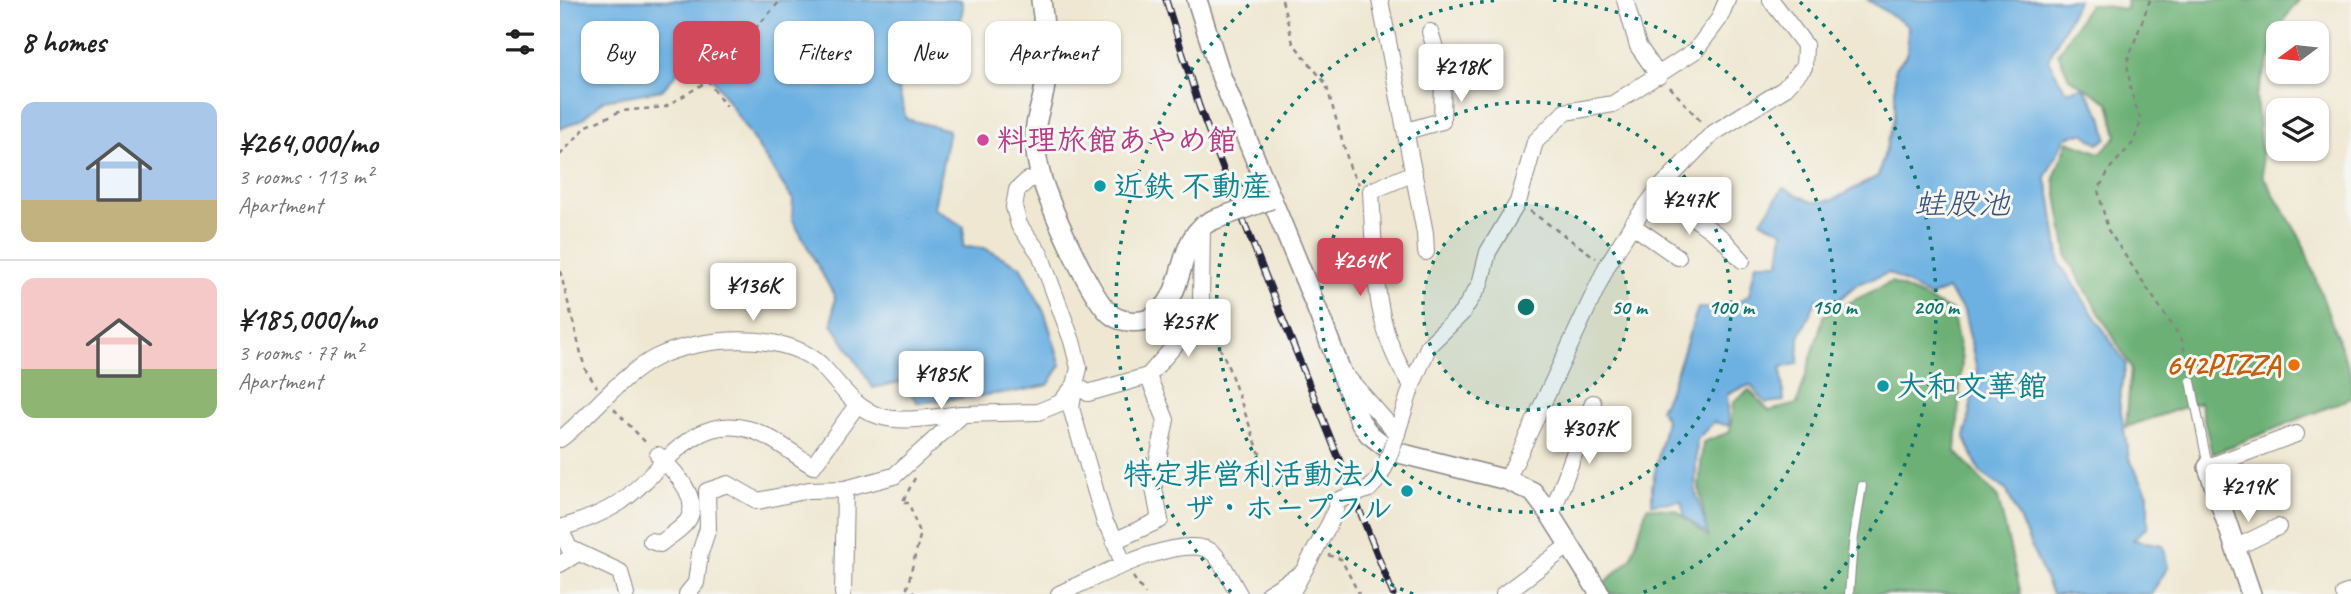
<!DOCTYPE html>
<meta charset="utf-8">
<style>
body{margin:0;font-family:Caveat,"Klee One",sans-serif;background:#f6f6f6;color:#222;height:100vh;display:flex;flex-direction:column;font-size:26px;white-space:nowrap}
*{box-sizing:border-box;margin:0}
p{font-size:23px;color:#767676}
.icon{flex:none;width:38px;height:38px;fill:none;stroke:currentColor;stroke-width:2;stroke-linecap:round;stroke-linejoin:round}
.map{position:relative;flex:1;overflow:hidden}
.sheet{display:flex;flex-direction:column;background:#fff;width:560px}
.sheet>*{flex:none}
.guide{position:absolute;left:21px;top:21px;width:665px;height:63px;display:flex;gap:14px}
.needle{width:46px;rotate:255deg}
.buttons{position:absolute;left:1706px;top:21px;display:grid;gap:14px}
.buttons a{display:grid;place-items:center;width:63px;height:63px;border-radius:14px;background:#fff;box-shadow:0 2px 5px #0004;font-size:35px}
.price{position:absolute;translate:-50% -60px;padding:0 16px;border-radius:7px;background:#fff;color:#222;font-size:23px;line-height:46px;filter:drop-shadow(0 2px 4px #0008)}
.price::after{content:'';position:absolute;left:50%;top:42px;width:21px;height:16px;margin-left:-10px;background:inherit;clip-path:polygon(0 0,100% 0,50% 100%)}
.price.current{background:#d1495b;color:#fff}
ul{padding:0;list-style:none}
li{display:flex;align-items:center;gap:21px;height:175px;padding:0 21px}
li+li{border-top:2px solid #e0e0e0}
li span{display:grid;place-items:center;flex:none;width:196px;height:140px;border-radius:14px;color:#555}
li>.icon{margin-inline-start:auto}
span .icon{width:84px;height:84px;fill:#fffc;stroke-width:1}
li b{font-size:30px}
h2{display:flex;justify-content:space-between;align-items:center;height:84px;padding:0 21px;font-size:30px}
.chip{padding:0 24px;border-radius:14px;background:#fff;box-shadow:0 2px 5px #0004;font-size:24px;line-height:63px}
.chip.current{background:#d1495b;color:#fff}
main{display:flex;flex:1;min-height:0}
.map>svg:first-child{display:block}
.forest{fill:#6cb074;stroke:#476958;stroke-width:2}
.water{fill:#6db1e2;stroke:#486a8e;stroke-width:2}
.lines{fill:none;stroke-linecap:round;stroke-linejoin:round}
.service-casing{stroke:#888486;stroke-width:10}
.minor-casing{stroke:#888486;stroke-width:18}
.tertiary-casing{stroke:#888486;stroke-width:22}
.path{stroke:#888486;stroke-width:2.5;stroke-dasharray:5 5;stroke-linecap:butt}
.service{stroke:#fff;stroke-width:8}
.minor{stroke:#fff;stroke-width:16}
.tertiary{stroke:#fff;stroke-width:19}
.rail-casing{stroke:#22223b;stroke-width:7}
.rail{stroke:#f6f6f2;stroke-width:4.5;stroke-dasharray:13;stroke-linecap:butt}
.minor-bridge-casing{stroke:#888486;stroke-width:18;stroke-linecap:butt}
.tertiary-bridge-casing{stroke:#888486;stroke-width:22;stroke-linecap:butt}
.minor-bridge{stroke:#fff;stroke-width:16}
.tertiary-bridge{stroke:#fff;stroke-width:19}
.ring{fill:none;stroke:#0f766e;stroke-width:3.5;stroke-dasharray:3.5 7}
.hotel-dot{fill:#d1479c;stroke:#f6f6f2;stroke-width:2.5}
.culture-dot{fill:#0f9aa8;stroke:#f6f6f2;stroke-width:2.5}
.food-dot{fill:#e8710a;stroke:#f6f6f2;stroke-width:2.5}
.labels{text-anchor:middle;stroke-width:6;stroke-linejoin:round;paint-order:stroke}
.hotel-label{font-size:30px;font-weight:bold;fill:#b23c85;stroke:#f6f6f2;text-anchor:start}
.culture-label{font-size:30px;font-weight:bold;fill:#0d838f;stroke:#f6f6f2;text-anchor:start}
.food-label{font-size:30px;font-weight:bold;fill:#c56008;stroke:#f6f6f2;text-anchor:end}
.water-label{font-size:32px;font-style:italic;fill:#3c5475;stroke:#f6f6f2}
.centre{fill:#0f766e;stroke:#f6f6f2;stroke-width:3.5}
.ring-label{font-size:21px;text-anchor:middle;font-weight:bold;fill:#0f766e;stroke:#f6f6f2;stroke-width:6;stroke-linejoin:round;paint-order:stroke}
</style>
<main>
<section class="sheet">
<h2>8 homes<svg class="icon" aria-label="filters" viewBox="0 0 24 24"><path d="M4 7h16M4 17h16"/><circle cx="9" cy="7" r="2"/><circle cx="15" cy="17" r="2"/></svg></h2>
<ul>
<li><span style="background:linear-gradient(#a9c7e8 70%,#c2b280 0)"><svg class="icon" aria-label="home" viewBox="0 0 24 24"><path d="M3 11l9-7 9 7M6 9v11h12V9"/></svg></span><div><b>¥264,000/mo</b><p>3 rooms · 113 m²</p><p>Apartment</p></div></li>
<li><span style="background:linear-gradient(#f6c9c9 65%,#8fb573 0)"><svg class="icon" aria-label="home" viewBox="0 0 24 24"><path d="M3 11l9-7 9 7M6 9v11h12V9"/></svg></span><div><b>¥185,000/mo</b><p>3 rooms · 77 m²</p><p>Apartment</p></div></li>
</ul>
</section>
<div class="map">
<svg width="1791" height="594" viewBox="0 0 1791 594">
<rect width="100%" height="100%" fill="#f6f6f2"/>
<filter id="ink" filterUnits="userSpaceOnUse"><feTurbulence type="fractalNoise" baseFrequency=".0143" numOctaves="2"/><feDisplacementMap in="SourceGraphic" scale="14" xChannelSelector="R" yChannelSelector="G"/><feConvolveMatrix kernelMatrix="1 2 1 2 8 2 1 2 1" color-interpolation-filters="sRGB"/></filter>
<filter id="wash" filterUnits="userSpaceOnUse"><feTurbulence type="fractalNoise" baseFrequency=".00686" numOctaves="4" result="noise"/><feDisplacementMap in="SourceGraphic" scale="28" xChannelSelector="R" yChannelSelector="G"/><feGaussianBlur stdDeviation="1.57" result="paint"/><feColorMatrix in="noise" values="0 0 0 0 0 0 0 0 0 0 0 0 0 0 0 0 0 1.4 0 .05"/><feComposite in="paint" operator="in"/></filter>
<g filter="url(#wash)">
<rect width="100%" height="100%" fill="#efe7d1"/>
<!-- forest -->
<g class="forest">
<polygon points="1567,0 1739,0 1723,21 1696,96 1703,176 1741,239 1791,375 1791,398 1652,454 1640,402 1566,427 1571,367 1508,260 1494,178 1508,141 1540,153 1557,136 1549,103 1509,78 1498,53 1529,4 1566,9"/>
<polygon points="1331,282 1392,311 1402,360 1396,452 1438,498 1461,594 1050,594 1043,584 1071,559 1087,507 1116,510 1148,537 1139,487 1143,442 1170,432 1173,402 1189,390 1209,411 1237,404 1264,315"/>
</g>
<!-- water -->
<g class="water">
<polygon points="0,0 401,0 403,7 399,28 364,33 336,79 346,119 389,130 374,208 404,227 403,247 424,248 460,266 485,314 501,365 488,385 460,391 358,403 341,382 313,388 272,324 275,297 232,219 233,200 148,71 123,66 102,90 44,100 21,120 0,129"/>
<path d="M1308 0H1518L1488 60 1506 91 1523 87 1542 116 1547 138 1538 144 1523 133 1506 137 1485 177 1491 199 1500 264 1566 364 1559 401 1569 458 1588 494V526L1573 540 1603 545 1608 567 1591 594H1492L1447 491 1420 472 1405 438 1417 370 1404 311 1387 289 1370 297 1329 273 1297 284 1273 305 1257 299 1239 337 1238 364 1221 367 1224 401 1206 403 1190 385 1167 394 1169 426 1154 422 1137 439 1135 490 1148 534 1125 517 1121 501 1092 504V486L1106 420 1100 409C1118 377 1125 343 1138 308H1170L1189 295 1196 263H1219L1223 231 1201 221 1223 188 1252 202 1273 200 1318 176 1335 117V68L1347 55 1348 26Z"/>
</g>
</g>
<g filter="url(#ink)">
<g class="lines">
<!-- service casing -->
<g class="service-casing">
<g id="service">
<polyline points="1631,381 1648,467"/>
<polyline points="1289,594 1293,543 1302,486"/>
</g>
</g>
<!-- minor casing -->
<g class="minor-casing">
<g id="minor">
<polyline points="820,0 865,233 866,252"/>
<polyline points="1065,0 1078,46 1099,76"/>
<polyline points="846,131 882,121 883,73 870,32"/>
<polyline points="1097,191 1163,239 1182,260"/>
<polyline points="1072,225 1118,257"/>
<polyline points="787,377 837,434"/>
<path d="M852 385C811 330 815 256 811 191L854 173"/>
<path d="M0 439C9 433 16 425 24 418 47 396 69 371 97 357 139 337 223 330 260 364 279 383 292 407 319 416 344 424 377 416 403 414"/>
<polyline points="835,439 852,385 869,345 902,313 920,284 928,252 958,202 975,142 1005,112 1053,104 1136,50 1159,19 1167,0"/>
<polyline points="1648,467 1736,434"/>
<polyline points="947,480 1047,266 1072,225 1097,191 1152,134 1224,89 1244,67 1245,45 1211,0"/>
<polyline points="809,489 819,478 826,464"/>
<polyline points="991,516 1033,403"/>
<path d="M0 528C21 522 40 515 59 503 100 476 129 413 188 429 211 435 233 454 253 466L297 405"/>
<polyline points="0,528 9,548 60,572 66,594"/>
<path d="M91 541 100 544C108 537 125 527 129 518 140 496 112 469 98 455"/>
<polyline points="554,541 600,520 593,483 606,420 588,376"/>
<polyline points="1675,548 1718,527"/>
<polyline points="0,564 18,553"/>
<polyline points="563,564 551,531 545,523 511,408 515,385 528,393 588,376 616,344 641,305 642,224"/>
<polyline points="127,594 136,583 140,553 148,528 147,491 168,484 198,501 249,490 285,489 334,476 403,414 478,412 500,403 515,385 519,368 512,341 480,254 459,225 454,207 457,190 468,180 482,177"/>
<polyline points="283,594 285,489"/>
<path d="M499 594C528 581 625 529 653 553 662 560 672 583 679 594"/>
<polyline points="708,594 742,573"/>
<polyline points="731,594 771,521 779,500"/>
<polyline points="944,594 1008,546"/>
<polyline points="1784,594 1791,592"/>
</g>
</g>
<!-- tertiary casing -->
<g class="tertiary-casing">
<g id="tertiary">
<path d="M481 0C485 29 487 56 485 85 483 103 474 120 475 138 475 152 478 166 482 180 491 207 532 303 553 316 562 322 579 323 589 319 631 299 612 237 653 220"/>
<polyline points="637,0 661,76 757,309 800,421 809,434 831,451 947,480 973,492 991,516 1040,594"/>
<polyline points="1648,467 1691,594"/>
</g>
</g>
<!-- path -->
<g class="path">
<polyline points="722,0 733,43 766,84 791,171 799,184"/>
<polyline points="1590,0 1567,62 1571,92 1581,121 1573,143 1551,167 1538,190 1548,230 1622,340 1629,372"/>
<polyline points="148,81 221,0"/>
<polyline points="1110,87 1143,124"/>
<polyline points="0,155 27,126 61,111 105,107 148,81 166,107"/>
<polyline points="970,211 1036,258"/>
<polyline points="0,271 25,369 37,387"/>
<polyline points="647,320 666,361 708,476"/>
<polyline points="54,409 88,445"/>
<polyline points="355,478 342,503 349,503 360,536 347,588 355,594"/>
<polyline points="768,555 781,559 799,594"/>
<polyline points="573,577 585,594"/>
</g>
<!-- service -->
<use href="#service" class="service"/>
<!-- minor -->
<use href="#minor" class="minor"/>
<!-- tertiary -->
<use href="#tertiary" class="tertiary"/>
<!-- rail casing -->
<g class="rail-casing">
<polyline id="rail" points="606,0 639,106 668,182 833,594"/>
</g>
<!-- rail -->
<use href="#rail" class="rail"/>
<!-- minor-bridge casing -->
<g class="minor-bridge-casing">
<g id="minor-bridge">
<polyline points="826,464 835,439"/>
<polyline points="779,500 809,489"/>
</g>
</g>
<!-- tertiary-bridge casing -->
<g class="tertiary-bridge-casing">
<polyline id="tertiary-bridge" points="653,220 711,199"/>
</g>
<!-- minor-bridge -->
<use href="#minor-bridge" class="minor-bridge"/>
<!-- tertiary-bridge -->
<use href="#tertiary-bridge" class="tertiary-bridge"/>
</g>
</g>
<!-- distance rings -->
<circle cx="966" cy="307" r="103" fill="#0f766e" fill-opacity=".12"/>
<g class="ring">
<circle cx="966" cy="307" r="103"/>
<circle cx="966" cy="307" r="205"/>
<path d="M853 594A308 308 0 0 1 939 0M993 0A308 308 0 0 1 1079 594"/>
<path d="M671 592A410 410 0 0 1 692 2M1240 2A410 410 0 0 1 1261 592"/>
</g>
<!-- markers -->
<circle class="hotel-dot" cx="423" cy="140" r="7"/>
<g class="culture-dot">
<circle cx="540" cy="186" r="7"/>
<circle cx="1323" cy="386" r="7"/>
<circle cx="847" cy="491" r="7"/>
</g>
<circle class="food-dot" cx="1734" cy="365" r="7"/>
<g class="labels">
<!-- hotel labels -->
<g class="hotel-label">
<text x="437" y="150">料理旅館あやめ館</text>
</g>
<!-- culture labels -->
<g class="culture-label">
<text x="554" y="196">近鉄 不動産</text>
<text x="1337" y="396">大和文華館</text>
<text x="833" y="484" text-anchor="end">特定非営利活動法人<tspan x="833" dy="34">ザ・ホープフル</tspan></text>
</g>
<!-- food labels -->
<g class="food-label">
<text x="1720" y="375">642PIZZA</text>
</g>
<!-- water labels -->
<g class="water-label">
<text x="1402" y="214">蛙股池</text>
</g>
</g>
<circle cx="966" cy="307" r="10" class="centre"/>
<g class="ring-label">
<text x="1069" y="314">50 m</text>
<text x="1171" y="314">100 m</text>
<text x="1274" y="314">150 m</text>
<text x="1376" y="314">200 m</text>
</g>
</svg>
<div class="buttons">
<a><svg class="needle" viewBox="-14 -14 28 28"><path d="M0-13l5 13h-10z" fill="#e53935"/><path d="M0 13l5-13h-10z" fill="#767676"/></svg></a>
<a><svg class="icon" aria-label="layers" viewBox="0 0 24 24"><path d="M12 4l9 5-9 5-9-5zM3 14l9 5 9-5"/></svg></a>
</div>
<b class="price" style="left:901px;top:104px">¥218K</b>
<b class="price" style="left:1129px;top:237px">¥247K</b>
<b class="price current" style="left:800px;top:298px">¥264K</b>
<b class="price" style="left:193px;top:323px">¥136K</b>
<b class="price" style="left:628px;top:359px">¥257K</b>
<b class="price" style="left:381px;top:411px">¥185K</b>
<b class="price" style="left:1029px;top:466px">¥307K</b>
<b class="price" style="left:1688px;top:524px">¥219K</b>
<div class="guide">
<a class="chip">Buy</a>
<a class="chip current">Rent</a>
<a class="chip">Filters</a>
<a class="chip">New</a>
<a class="chip">Apartment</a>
</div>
</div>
</main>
